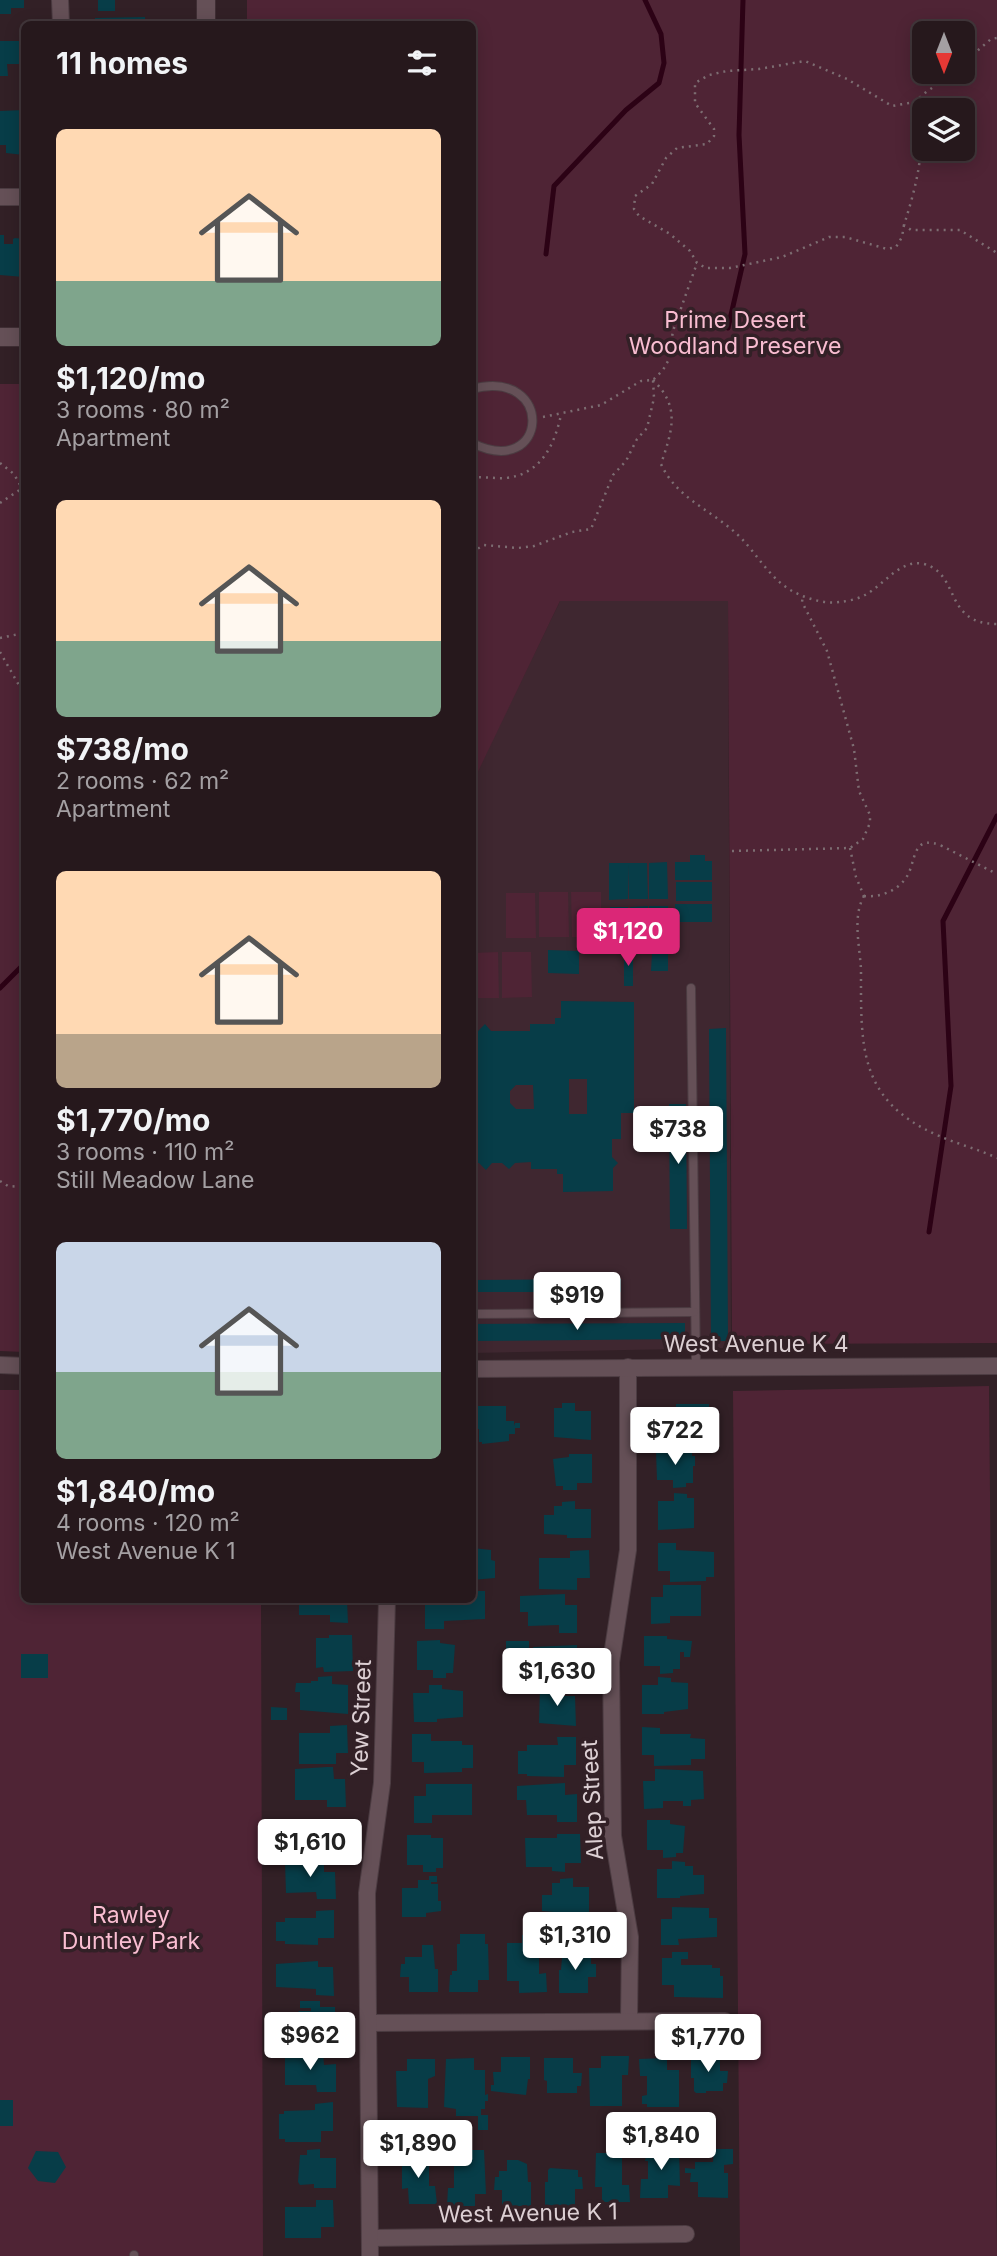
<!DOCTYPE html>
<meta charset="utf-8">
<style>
body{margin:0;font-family:Inter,sans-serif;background:#2e2125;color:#f1f3f6;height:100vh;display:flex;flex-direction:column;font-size:26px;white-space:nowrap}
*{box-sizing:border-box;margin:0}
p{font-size:23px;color:#a4a0a3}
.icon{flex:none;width:38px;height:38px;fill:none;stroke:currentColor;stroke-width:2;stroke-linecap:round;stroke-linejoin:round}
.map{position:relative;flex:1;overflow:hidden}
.details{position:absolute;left:21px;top:21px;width:455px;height:1582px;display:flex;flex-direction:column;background:#26181c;border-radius:10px;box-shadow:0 4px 18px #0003,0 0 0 2px #42373b}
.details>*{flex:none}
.needle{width:46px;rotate:180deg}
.tools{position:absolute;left:912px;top:21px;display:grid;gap:14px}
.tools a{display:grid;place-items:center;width:63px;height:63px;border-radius:10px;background:#26181c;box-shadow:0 4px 18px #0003,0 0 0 2px #42373b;font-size:35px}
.price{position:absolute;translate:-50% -60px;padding:0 16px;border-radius:7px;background:#fff;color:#222;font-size:23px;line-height:46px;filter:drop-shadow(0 2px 4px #0008)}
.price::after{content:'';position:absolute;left:50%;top:42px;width:21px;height:16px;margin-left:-10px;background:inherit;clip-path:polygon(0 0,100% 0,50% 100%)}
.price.active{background:#db2777;color:#fff}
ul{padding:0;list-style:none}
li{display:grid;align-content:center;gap:14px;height:371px;padding:0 35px}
li span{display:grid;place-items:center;height:217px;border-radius:10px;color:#555}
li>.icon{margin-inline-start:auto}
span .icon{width:126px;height:126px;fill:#fffc;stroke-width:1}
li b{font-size:30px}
h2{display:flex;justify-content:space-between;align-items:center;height:84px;padding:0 35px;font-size:30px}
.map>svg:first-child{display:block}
.built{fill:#3f2730}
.green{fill:#4f2435;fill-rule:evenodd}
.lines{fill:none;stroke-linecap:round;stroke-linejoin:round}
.stream{stroke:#2c0215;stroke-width:5}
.building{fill:#073d48;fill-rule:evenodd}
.service-casing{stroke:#4c3c42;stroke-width:10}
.minor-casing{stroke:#4c3c42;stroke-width:18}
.tertiary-casing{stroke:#4c3c42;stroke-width:19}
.path{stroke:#7d6d72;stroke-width:2.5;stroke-dasharray:2 5;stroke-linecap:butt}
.service{stroke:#655057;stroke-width:8}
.minor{stroke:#655057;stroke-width:16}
.tertiary{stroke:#655057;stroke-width:18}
.labels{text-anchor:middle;stroke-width:7;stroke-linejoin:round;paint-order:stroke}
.park-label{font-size:23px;fill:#f9bdd1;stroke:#322026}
.street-label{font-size:23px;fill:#dccfd3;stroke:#322026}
</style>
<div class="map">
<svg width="997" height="2256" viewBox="0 0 997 2256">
<rect width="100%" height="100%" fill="#322026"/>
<!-- built -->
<polygon class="built" points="728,600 731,1348 473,1353 472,782 560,601"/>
<!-- green -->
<g class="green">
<path d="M247 0H997V1343L732 1344 728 601H560L473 782 472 24H247ZM924 33H962V72H924ZM924 110H962V149H924Z"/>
<polygon points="0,384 24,384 24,1352 0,1351"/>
<polygon points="539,892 568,892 569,937 539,937"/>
<polygon points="571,892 601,892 601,937 572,937"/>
<polygon points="506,893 535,893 536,938 506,938"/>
<polygon points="498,952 499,998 473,998 473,953"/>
<polygon points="502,952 531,952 532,997 502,998"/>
<polygon points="989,1386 997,2256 740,2256 733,1391"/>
<polygon points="0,1390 24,1390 24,1600 261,1600 263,2256 0,2256"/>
</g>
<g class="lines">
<!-- stream -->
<g class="stream">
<polyline points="546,254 554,186 626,110 659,83 664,63 661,34 645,0"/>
<polyline points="728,328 745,254 739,135 743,0"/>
<polyline points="0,988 24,964"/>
<polyline points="929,1232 951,1086 943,921 997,816"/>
</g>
</g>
<!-- building -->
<g class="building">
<polygon points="0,0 24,0 24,8 11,8 11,14 0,14"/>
<rect x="98" y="0" width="17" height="11"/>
<polygon points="145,17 145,20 154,19 154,24 95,24 95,18"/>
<polygon points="0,41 20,41 21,64 7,64 8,76 0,76"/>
<polygon points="24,110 24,155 6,153 6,145 0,145 0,111"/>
<polygon points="0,235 4,235 4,244 13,244 13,239 15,238 24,239 24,277 0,275"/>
<polygon points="690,855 705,855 705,861 712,861 712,880 675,880 675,862 690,862"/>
<polygon points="667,862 668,899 649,899 649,863"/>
<polygon points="609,863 647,863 648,899 629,899 628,865 628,899 609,900"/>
<rect x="676" y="882" width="36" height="19"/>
<rect x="675" y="904" width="37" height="18"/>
<polygon points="648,906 648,943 630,943 630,907"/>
<polygon points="649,906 668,906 668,944 650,944"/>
<polygon points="610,907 628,907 628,943 610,944"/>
<polygon points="548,950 579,951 579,974 548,973"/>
<rect x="624" y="951" width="9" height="35"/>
<polygon points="652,954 668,954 668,971 651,971"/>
<path d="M561 1001 634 1002V1113H621V1139H612V1157L618 1163 613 1168V1191L563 1192V1174H557V1169H531V1162L515 1163 509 1169 502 1163H492L486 1170 479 1163H472V1031H478L485 1024 491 1031H530V1024H555V1018H561ZM569 1079H587V1114H569ZM516 1085H533L534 1109H516L510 1103V1091Z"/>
<polygon points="726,1028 728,1341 711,1341 709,1029"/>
<polygon points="669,1104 686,1104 687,1229 670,1229"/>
<polygon points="621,1279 621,1292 472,1292 472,1280"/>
<polygon points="685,1323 685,1339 472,1341 472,1324"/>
<polygon points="562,1403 575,1403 575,1411 591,1411 591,1440 554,1437 554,1408 562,1408"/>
<polygon points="676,1404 709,1404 709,1431 691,1431 691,1437 683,1437 684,1431 678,1431 678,1438 661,1439 660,1411 676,1411"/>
<polygon points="477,1406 506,1406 506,1421 514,1421 514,1426 515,1423 520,1423 520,1428 515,1428 515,1434 509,1434 509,1441 482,1444 482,1442 479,1442 479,1429 477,1429"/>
<polygon points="679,1450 679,1453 692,1453 692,1456 695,1456 695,1466 693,1466 693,1483 686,1483 686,1487 673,1488 673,1480 657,1480 656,1451"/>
<polygon points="569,1454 592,1454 592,1483 577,1483 577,1490 563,1490 563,1486 556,1486 553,1459 569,1457"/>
<polygon points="674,1493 687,1494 687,1498 694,1498 694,1528 658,1530 658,1501 674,1501"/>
<polygon points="575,1501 575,1509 591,1509 591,1538 567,1538 567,1535 544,1534 544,1515 554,1515 554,1506 562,1506 562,1502"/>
<polygon points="658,1543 676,1543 676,1550 714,1552 714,1577 706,1577 706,1581 670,1582 670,1571 658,1571"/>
<polygon points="472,1548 491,1550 491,1560 495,1561 495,1578 472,1580"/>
<polygon points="589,1550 590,1578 577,1578 577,1590 539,1589 539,1558 570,1558 570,1551"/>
<polygon points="663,1585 701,1585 701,1616 670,1616 670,1623 651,1624 651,1597 663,1597"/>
<polygon points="472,1591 485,1591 485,1619 444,1621 444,1629 425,1629 425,1601 472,1600"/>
<polygon points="565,1594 565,1605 577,1605 577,1633 559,1633 559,1625 528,1626 528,1612 520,1612 520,1596"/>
<polygon points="299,1600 347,1600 348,1623 330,1622 330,1615 299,1615"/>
<polygon points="329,1635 352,1635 353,1671 324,1672 323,1667 316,1668 316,1638 329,1638"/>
<polygon points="644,1636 667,1636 667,1639 692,1641 690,1657 684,1657 684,1652 680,1652 680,1669 673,1669 673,1673 660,1674 660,1666 644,1666"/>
<polygon points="440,1640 440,1643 455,1645 453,1673 446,1673 446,1678 433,1678 433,1670 417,1670 417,1641"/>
<rect x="506" y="1641" width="23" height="9"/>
<polygon points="577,1645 578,1674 561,1675 561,1683 548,1682 548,1678 541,1678 541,1661 539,1661 539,1653 534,1653 533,1647"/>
<rect x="21" y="1654" width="27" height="24"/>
<polygon points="332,1676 332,1684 348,1685 348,1714 300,1710 300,1692 295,1692 296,1683 311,1683 311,1681 318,1681 318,1677"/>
<polygon points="658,1677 671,1678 671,1682 688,1683 688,1709 664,1712 664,1714 642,1714 642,1685 658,1685"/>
<polygon points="429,1685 442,1685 442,1689 463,1691 463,1717 437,1719 437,1722 414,1722 413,1693 429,1693"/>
<polygon points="540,1686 546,1686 546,1689 559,1688 559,1696 575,1696 576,1726 539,1723"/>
<polygon points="271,1707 287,1708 287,1720 271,1720"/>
<polygon points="347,1725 348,1753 336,1753 336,1764 299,1764 299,1733 330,1733 330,1726"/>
<polygon points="642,1727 660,1728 660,1734 691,1734 690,1738 705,1739 705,1759 691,1759 691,1765 654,1766 654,1755 642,1755"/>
<polygon points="412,1734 431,1734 431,1741 462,1741 462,1745 473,1745 473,1768 462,1768 462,1772 424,1773 424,1762 412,1762"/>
<polygon points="557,1737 576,1737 576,1765 564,1765 564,1777 527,1776 527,1774 518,1774 518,1751 527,1751 527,1745 558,1745"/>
<polygon points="327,1767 333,1767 334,1779 345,1779 346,1807 327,1807 327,1800 295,1800 295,1769"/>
<polygon points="655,1769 703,1771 704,1799 691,1800 691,1806 683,1806 683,1801 663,1801 663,1808 644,1809 643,1781 655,1781"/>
<polygon points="565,1783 565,1795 577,1794 577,1822 557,1822 557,1815 527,1815 526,1800 517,1800 517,1786"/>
<polygon points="426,1784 472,1784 472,1815 432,1815 432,1823 414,1823 414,1796 426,1796"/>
<polygon points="319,1819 343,1819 342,1849 326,1848 326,1856 313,1856 313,1852 306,1851 306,1834 303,1834 303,1824 306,1825 306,1822 319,1822"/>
<polygon points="647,1820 670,1820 670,1824 685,1826 683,1853 676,1853 676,1857 663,1858 663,1850 647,1850"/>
<polygon points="557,1834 580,1834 581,1863 565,1863 565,1872 552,1871 552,1867 526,1867 525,1838 557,1838"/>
<polygon points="407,1835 431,1835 431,1838 443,1838 443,1868 436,1868 436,1872 423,1872 423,1865 407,1865"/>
<polygon points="324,1860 324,1872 335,1872 336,1899 317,1899 316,1892 286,1893 285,1862"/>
<polygon points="672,1861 685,1862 685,1866 693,1866 693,1875 704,1875 704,1894 680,1896 680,1898 657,1898 657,1869 672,1869"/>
<polygon points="429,1876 437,1876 437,1882 431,1882 431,1884 438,1884 438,1901 441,1901 441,1911 426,1913 426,1917 402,1917 402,1888 418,1888 418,1880 429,1880"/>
<polygon points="573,1878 573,1887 589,1887 589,1916 565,1916 565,1913 542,1911 542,1895 552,1895 552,1883 560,1883 560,1879"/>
<polygon points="672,1907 709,1908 709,1918 717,1918 717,1937 678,1939 679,1945 661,1945 661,1919 672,1919"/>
<polygon points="334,1910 334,1938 318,1938 318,1945 285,1944 285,1941 276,1941 276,1922 285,1922 285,1918 316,1918 316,1911"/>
<polygon points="460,1934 485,1934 485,1944 488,1944 489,1980 478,1980 478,1992 449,1992 450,1975 452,1975 452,1971 457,1971 457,1944 460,1944"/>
<polygon points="522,1935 526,1935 527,1943 539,1943 539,1974 546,1973 547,1992 519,1993 519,1981 507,1981 507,1943 522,1943"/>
<polygon points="422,1945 433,1945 435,1969 438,1969 438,1992 409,1992 409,1977 400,1977 401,1964 405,1964 405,1957 422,1957"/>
<polygon points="563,1946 575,1946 575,1957 591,1957 591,1964 596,1964 596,1977 588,1977 588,1993 559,1993 559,1970 561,1970"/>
<polygon points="672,1952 688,1952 688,1959 681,1959 681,1965 712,1965 712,1968 720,1968 720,1976 723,1976 723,1998 674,1997 674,1985 662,1985 662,1958 672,1958"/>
<polygon points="318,1961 318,1967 333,1967 334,1996 316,1995 316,1989 276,1987 276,1964"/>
<polygon points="300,2001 320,2001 320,2007 335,2007 335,2037 319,2037 319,2045 306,2044 306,2040 299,2040 299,2023 290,2023 291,2015 296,2015 299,2011 311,2011 311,2008 300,2008"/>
<polygon points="323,2053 324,2065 336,2064 336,2092 317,2092 316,2085 285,2085 285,2054"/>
<polygon points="691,2055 720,2055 720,2071 728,2071 727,2083 723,2083 723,2091 706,2091 706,2093 696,2093 694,2091 694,2078 691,2078"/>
<polygon points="601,2056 629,2056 628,2075 622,2075 622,2106 590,2106 589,2068 601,2068"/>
<polygon points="501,2057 530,2057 530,2079 528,2079 526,2095 491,2091 491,2085 494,2085 493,2072 501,2072"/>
<polygon points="474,2058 474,2070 485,2070 485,2095 488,2094 488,2101 485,2101 485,2109 481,2109 481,2115 488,2115 488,2130 478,2130 478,2116 456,2116 456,2109 444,2107 446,2059"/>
<polygon points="544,2058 573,2058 573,2073 582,2073 581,2086 577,2086 577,2093 547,2093 547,2081 544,2080"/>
<polygon points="667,2058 667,2070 679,2070 679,2107 647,2107 647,2104 642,2104 642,2096 647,2095 647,2076 640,2076 639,2059"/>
<polygon points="407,2059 435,2059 435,2076 428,2079 428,2108 397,2107 396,2071 407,2071"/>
<rect x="0" y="2100" width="13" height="26"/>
<polygon points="333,2102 333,2131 321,2131 321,2142 285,2142 285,2139 279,2139 279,2114 284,2114 284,2111 315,2110 315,2104"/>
<polygon points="648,2147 679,2148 680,2186 668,2185 668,2198 640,2198 641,2179 648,2179 648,2161 645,2161"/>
<polygon points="320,2149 320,2158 336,2158 336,2188 314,2188 314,2184 300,2185 298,2182 300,2155 307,2155 307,2150"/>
<polygon points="714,2149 733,2149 733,2164 724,2165 724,2173 728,2173 728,2198 698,2197 698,2182 690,2182 691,2173 685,2173 685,2168 695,2169 695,2162 713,2162"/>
<polygon points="468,2150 484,2150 486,2194 475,2194 475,2206 447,2206 448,2188 454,2188 454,2156 468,2156"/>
<polygon points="36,2151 58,2152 66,2167 55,2183 38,2181 28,2168"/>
<polygon points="596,2153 622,2153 622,2185 629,2185 630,2202 602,2202 602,2187 595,2187"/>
<polygon points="402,2155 429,2155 429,2186 435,2186 437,2204 409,2204 408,2188 402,2189"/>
<polygon points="507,2160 518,2160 527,2164 528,2182 531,2182 531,2206 502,2206 502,2190 494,2190 495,2177 499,2177 499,2171 507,2171"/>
<polygon points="550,2168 578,2170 578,2177 582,2177 583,2189 575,2189 575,2206 545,2205 545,2182 548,2182 548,2170"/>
<polygon points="316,2200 333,2200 334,2227 321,2227 321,2238 285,2238 285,2207 316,2207"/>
</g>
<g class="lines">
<!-- service casing -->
<g class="service-casing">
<g id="service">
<path d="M472 389C556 367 549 481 472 443"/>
<polyline points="691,988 696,1367"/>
<polyline points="472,1314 694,1312"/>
<polyline points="134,2255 134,2256"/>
</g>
</g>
<!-- minor casing -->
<g class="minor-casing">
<g id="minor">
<polyline points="60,0 61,24"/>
<polyline points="0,197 24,197"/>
<polyline points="0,1365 24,1366"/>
<polyline points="628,1367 628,1550 611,1662 613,1836 630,1937 629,2021"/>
<polyline points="472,1369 997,1366"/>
<polyline points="369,2023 725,2021"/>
<polyline points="370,2238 686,2234"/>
<polyline points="370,2256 367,1893 382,1783 387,1600"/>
</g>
</g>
<!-- tertiary casing -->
<g class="tertiary-casing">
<g id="tertiary">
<polyline points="206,0 206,24"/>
<polyline points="0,337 24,337"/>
</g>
</g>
<!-- path -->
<g class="path">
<polyline points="962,64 991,39 997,38"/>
<path d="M955 72C942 83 927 89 915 102 929 141 916 187 904 225L911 230H960L997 253"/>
<polyline points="904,225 902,237 896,247 887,249 845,237 829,237 782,257 730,268 706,268 697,263 690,251 670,234 639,216 634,209 635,196 652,184 666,158 677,148 707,144 714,136 714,129 695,103 695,83 709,75 727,71 759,69 805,61 847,79 892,106 915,102"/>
<path d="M653 380C681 407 672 431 661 464 677 500 715 511 742 539 758 556 772 581 794 592 808 599 824 604 840 602 848 601 858 599 865 595 884 585 901 558 924 564 961 574 943 624 997 624"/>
<polyline points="543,417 601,405 641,381 653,380 663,370 668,361 673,331 697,263"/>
<polyline points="0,463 14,474 24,492"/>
<path d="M472 478C484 476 495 479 506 478 541 474 554 446 561 415"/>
<polyline points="0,503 24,487"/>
<polyline points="472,552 484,545 518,548 534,546 572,532 591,529 613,475 626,461 637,439 647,428 654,398 653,380"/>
<polyline points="0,638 24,633"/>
<polyline points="0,652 24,694"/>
<polyline points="850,848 856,877 864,896"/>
<polyline points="732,851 850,848 863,839 870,823 870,815 859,791 854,749 827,651 802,602 803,595"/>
<path d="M864 896C852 917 860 947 861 970 861 1046 858 1100 937 1135 957 1144 978 1149 997 1158"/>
<path d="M864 896C882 898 903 889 910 870 916 853 916 835 942 846L997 874"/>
<polyline points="0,1181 8,1186 24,1187"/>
</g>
<!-- service -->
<use href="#service" class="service"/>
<!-- minor -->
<use href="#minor" class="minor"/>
<!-- tertiary -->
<use href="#tertiary" class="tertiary"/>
</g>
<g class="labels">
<!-- park labels -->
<g class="park-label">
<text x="735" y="328">Prime Desert<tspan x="735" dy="26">Woodland Preserve</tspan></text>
<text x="131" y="1923">Rawley<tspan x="131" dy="26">Duntley Park</tspan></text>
</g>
<!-- street labels -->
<g class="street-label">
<text x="756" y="1352">West Avenue K 4</text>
<text transform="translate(361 1718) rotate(-88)" y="8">Yew Street</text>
<text transform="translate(592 1800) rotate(-93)" y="8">Alep Street</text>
<text transform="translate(528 2213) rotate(-1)" y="8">West Avenue K 1</text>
</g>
</g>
</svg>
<div class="tools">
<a><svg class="needle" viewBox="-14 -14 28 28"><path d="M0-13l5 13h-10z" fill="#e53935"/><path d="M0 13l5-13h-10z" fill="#a4a0a3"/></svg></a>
<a><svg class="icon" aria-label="layers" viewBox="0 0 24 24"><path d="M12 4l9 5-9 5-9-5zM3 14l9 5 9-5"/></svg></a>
</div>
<b class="price active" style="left:628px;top:968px">$1,120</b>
<b class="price" style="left:678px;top:1166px">$738</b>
<b class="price" style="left:577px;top:1332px">$919</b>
<b class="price" style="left:675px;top:1467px">$722</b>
<b class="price" style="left:557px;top:1708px">$1,630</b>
<b class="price" style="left:310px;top:1879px">$1,610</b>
<b class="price" style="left:575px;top:1972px">$1,310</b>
<b class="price" style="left:310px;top:2072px">$962</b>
<b class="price" style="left:708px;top:2074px">$1,770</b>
<b class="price" style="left:661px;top:2172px">$1,840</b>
<b class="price" style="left:418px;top:2180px">$1,890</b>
<section class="details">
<h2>11 homes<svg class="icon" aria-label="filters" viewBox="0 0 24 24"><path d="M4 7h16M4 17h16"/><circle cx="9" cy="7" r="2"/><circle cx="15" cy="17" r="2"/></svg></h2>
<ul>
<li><span style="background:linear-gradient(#ffd9b3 70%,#7fa58c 0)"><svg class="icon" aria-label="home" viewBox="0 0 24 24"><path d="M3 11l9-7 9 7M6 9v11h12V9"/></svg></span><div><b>$1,120/mo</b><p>3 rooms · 80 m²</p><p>Apartment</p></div></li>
<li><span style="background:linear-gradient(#ffd9b3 65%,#7fa58c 0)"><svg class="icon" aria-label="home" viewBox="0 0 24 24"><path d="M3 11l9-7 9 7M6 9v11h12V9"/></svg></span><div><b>$738/mo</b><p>2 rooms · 62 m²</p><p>Apartment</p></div></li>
<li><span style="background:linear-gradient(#ffd9b3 75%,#b9a48a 0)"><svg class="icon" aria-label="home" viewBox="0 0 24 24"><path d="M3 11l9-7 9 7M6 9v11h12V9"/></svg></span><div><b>$1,770/mo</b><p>3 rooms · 110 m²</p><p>Still Meadow Lane</p></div></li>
<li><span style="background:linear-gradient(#c9d6e8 60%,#7fa58c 0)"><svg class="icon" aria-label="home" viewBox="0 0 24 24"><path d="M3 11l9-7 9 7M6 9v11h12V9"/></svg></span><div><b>$1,840/mo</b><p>4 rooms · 120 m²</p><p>West Avenue K 1</p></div></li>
</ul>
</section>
</div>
